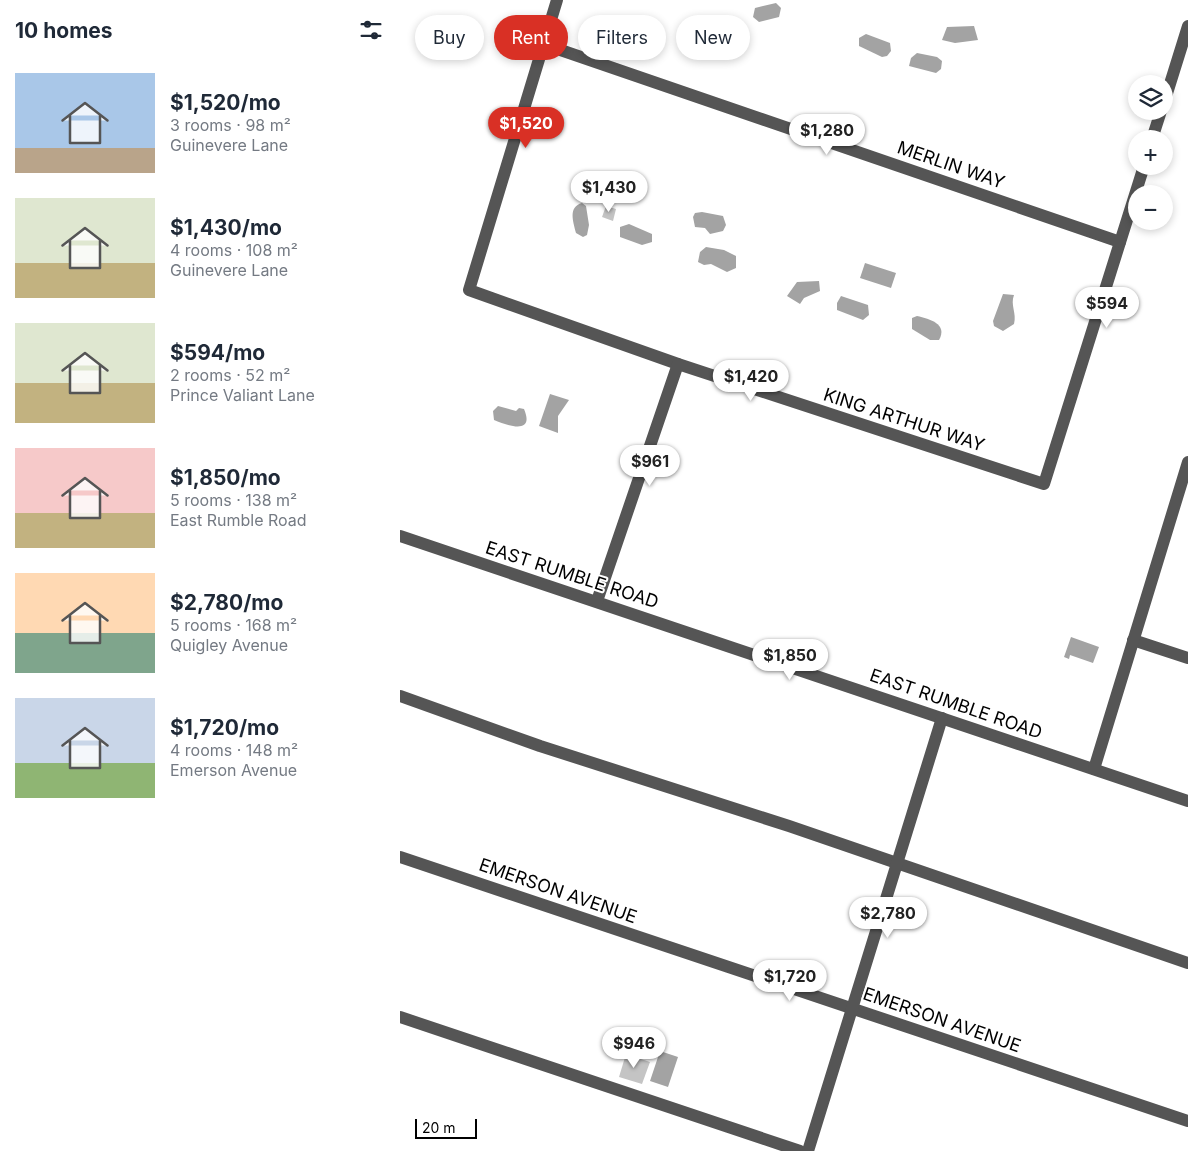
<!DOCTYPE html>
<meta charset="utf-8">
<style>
body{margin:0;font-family:Inter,sans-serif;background:#f2f2f3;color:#1f2937;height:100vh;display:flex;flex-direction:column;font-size:19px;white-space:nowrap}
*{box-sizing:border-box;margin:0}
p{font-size:16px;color:#747a83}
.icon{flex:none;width:28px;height:28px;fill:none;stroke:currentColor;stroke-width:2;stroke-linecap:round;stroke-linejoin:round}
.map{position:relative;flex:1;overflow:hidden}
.sheet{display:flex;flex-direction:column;background:#fff;width:400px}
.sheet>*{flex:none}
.guide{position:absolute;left:15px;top:15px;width:475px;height:45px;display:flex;gap:10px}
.fabs{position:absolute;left:728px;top:75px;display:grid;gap:10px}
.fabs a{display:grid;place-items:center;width:45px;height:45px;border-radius:50%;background:#fff;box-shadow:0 2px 8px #0003;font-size:25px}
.scale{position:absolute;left:15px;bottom:12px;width:62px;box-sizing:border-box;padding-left:5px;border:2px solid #000;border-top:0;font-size:14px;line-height:18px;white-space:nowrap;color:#000;-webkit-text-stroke:4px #fff;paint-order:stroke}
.price{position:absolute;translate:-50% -42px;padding:0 11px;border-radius:18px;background:#fff;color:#222;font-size:16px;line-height:32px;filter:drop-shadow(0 1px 2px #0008)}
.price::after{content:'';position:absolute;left:50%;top:30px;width:15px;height:11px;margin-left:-8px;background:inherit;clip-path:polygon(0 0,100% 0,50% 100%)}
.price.active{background:#d93025;color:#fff}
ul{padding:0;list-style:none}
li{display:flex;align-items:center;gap:15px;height:125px;padding:0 15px}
li span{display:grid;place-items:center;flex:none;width:140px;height:100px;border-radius:0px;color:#555}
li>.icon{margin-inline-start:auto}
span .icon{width:60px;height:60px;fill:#fffc;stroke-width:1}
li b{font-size:21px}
h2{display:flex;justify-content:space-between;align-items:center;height:60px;padding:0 15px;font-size:21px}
.pill{padding:0 18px;border-radius:22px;background:#fff;box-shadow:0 2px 8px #0003;font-size:18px;line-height:45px}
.pill.active{background:#d93025;color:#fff}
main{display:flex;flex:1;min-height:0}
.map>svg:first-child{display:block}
.water{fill:#a3a3a3}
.building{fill:#c4c4c4}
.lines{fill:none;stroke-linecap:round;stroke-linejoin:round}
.minor{stroke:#555;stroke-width:12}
.labels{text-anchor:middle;stroke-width:4;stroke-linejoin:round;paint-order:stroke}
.street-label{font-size:18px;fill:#000;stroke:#fff}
</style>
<main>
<section class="sheet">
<h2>10 homes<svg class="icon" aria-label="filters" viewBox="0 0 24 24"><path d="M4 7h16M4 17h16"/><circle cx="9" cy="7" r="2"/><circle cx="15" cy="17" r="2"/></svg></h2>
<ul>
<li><span style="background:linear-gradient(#a9c7e8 75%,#b9a48a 0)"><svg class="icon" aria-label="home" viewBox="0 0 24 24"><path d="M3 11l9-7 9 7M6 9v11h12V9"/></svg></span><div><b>$1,520/mo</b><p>3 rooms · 98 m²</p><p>Guinevere Lane</p></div></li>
<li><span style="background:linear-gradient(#dfe7d0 65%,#c2b280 0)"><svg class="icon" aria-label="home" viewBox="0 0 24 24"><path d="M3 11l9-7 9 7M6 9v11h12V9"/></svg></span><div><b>$1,430/mo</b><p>4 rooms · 108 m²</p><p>Guinevere Lane</p></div></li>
<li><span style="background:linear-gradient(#dfe7d0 60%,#c2b280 0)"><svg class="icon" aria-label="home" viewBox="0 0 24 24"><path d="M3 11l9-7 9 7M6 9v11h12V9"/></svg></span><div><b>$594/mo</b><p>2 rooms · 52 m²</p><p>Prince Valiant Lane</p></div></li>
<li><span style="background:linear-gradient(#f6c9c9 65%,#c2b280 0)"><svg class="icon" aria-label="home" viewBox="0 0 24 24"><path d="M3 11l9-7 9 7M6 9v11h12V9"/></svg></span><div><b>$1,850/mo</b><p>5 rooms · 138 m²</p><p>East Rumble Road</p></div></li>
<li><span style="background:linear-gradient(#ffd9b3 60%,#7fa58c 0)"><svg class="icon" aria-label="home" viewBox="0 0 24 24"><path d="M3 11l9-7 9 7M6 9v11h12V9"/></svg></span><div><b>$2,780/mo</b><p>5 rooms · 168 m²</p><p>Quigley Avenue</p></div></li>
<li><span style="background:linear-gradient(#c9d6e8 65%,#8fb573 0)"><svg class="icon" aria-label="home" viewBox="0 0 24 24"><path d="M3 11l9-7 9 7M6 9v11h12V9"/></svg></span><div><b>$1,720/mo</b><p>4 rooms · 148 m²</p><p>Emerson Avenue</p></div></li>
</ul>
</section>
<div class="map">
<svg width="788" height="1151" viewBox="0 0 788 1151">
<rect width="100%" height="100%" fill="#fff"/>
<!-- water -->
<g class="water">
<polygon points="376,3 381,8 379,17 359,22 353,17 355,8"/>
<polygon points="574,26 578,40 555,43 542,40 547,27"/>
<polygon points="466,34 490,43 491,51 487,56 482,57 459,46 459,38"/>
<polygon points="517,53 537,57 542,61 541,69 536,73 509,66 511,58"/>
<path d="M182 203 186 206 189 225 187 235 183 237 176 233C173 221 168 207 182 203Z"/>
<polygon points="302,212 323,216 326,225 323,231 310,234 305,228 295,227 293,217 295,213"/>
<polygon points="229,224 252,234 252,242 242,245 220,237 220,227"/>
<polygon points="306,247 324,250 336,256 336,268 327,272 311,264 304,265 298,262 300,252"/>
<polygon points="465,263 496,273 491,288 460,278"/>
<polygon points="419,281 420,291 404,298 400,304 387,296 397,282"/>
<path d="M603 294 614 295C610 305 617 313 614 324L603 331 594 326 593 321Z"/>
<polygon points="441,296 468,305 469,315 463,320 437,310 437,303"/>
<path d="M517 316C530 319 548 324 539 340H530L512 329V318Z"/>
<polygon points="150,394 169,400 158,416 158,433 139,426"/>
<path d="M98 406 116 411 119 408 124 409C135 435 108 426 94 420L93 411Z"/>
<polygon points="671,637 699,647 693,663 670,655 669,659 664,657"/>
<polygon points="260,1051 278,1057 268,1087 250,1081"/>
</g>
<!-- building -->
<g class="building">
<polygon points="206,206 216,209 213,221 202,217"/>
<polygon points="226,1054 250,1062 242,1084 219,1077"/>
</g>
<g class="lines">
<!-- minor -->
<g class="minor">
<polyline points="157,0 69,290 278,364 644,484 744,166"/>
<polyline points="143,44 720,242"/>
<polyline points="764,103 788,26"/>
<polyline points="752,139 761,111"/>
<polyline points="0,536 788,801"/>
<polyline points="197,601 278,364"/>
<polyline points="733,640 788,658"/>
<polyline points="0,696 140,746 389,826 788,963"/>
<polyline points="694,769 788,462"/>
<polyline points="0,857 788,1121"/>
<polyline points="0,1017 400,1151"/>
<polyline points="408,1151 542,718"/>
</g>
</g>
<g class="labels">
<!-- street labels -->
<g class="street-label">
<text transform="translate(551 165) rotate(19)" y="6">MERLIN WAY</text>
<text transform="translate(504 420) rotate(18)" y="6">KING ARTHUR WAY</text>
<text transform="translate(172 575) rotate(18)" y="6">EAST RUMBLE ROAD</text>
<text transform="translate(556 704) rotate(19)" y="6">EAST RUMBLE ROAD</text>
<text transform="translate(158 891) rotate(19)" y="6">EMERSON AVENUE</text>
<text transform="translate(542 1020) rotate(19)" y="6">EMERSON AVENUE</text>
</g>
</g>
</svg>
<div class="fabs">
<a><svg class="icon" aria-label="layers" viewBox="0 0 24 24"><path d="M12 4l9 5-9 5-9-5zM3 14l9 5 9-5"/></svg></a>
<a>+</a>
<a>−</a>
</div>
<div class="scale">20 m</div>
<b class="price active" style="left:126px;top:149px">$1,520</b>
<b class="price" style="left:427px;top:156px">$1,280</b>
<b class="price" style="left:209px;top:213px">$1,430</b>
<b class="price" style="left:707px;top:329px">$594</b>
<b class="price" style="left:351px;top:402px">$1,420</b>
<b class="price" style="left:250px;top:487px">$961</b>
<b class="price" style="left:390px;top:681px">$1,850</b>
<b class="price" style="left:488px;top:939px">$2,780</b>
<b class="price" style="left:390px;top:1002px">$1,720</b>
<b class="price" style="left:234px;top:1069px">$946</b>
<div class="guide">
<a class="pill">Buy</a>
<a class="pill active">Rent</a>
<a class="pill">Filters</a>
<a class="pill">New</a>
</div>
</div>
</main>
